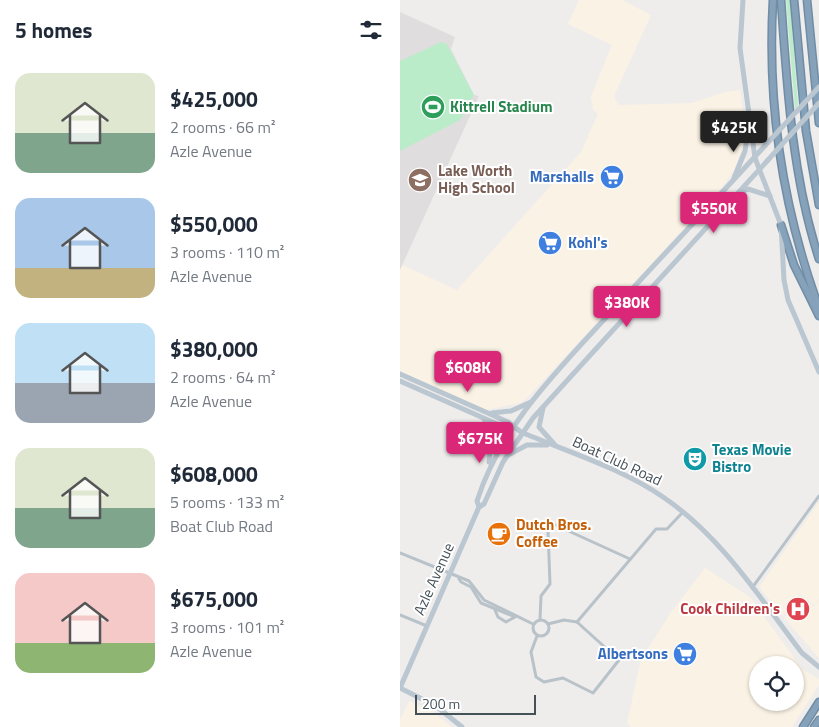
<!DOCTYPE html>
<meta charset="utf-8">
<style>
body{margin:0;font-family:"Titillium Web",sans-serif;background:#f2f2f3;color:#1f2937;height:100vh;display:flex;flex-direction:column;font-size:19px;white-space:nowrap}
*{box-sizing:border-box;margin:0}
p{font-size:16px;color:#747a83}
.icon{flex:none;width:28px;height:28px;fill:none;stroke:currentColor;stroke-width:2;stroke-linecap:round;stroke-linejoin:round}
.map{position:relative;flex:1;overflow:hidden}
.panel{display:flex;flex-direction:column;background:#fff;width:400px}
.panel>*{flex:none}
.buttons{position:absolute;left:349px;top:656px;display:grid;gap:10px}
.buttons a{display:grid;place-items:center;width:55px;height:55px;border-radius:50%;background:#fff;box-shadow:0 1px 4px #0004;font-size:25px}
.scale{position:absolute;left:15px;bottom:12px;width:121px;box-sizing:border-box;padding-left:5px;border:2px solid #455159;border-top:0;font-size:14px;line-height:18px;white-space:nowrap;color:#455159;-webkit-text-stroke:4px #fff;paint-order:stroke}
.price{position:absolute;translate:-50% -42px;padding:0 11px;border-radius:5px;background:#db2777;color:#fff;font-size:16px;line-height:32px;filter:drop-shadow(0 1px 2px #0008)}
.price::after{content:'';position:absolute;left:50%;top:30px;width:15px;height:11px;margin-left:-8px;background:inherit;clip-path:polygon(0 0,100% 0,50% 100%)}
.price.active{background:#222;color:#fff}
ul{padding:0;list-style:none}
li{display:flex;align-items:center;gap:15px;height:125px;padding:0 15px}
li span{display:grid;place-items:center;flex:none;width:140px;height:100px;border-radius:15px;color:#555}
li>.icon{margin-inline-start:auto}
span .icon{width:60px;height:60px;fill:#fffc;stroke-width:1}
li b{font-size:21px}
h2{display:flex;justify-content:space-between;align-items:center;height:60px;padding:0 15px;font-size:21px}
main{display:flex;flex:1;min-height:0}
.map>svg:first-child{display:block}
.commercial{fill:#faf2e4;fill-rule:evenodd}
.education{fill:#e0ddde}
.green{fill:#bbecca}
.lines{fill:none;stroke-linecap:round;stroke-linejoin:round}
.highway-casing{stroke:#708da5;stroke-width:9}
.street{stroke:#b8c2c9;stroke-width:3}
.secondary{stroke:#bac6d0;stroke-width:5}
.highway{stroke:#85a2ba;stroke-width:6}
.secondary-bridge{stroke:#bac6d0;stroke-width:5}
.labels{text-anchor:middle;stroke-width:4;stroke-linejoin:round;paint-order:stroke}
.leisure-label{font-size:15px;font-weight:bold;fill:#27864d;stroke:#fff;text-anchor:start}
.education-label{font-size:15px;font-weight:bold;fill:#785e54;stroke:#fff;text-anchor:start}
.shop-label{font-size:15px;font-weight:bold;fill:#366cbe;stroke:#fff;text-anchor:end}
.culture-label{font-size:15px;font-weight:bold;fill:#0d838f;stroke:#fff;text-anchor:start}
.street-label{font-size:15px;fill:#455159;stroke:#fff}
.food-label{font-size:15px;font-weight:bold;fill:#c56008;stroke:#fff;text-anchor:start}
.health-label{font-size:15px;font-weight:bold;fill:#be3a42;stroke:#fff;text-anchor:end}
</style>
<main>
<section class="panel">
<h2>5 homes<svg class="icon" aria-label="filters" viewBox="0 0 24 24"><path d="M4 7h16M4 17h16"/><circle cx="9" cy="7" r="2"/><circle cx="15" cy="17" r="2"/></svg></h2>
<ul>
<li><span style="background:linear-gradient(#dfe7d0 60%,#7fa58c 0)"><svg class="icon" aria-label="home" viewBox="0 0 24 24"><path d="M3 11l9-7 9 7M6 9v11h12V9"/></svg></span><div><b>$425,000</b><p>2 rooms · 66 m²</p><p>Azle Avenue</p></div></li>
<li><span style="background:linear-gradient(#a9c7e8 70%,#c2b280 0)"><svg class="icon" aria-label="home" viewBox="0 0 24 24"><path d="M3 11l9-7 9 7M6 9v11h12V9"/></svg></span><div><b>$550,000</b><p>3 rooms · 110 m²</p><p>Azle Avenue</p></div></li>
<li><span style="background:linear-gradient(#bfe0f5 60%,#9aa5b1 0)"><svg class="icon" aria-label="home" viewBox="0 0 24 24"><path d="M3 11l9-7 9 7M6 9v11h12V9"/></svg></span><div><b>$380,000</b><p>2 rooms · 64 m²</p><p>Azle Avenue</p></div></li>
<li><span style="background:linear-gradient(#dfe7d0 60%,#7fa58c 0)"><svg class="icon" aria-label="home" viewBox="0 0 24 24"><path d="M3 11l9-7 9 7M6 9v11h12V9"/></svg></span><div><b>$608,000</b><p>5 rooms · 133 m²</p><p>Boat Club Road</p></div></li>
<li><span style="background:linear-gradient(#f6c9c9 70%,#8fb573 0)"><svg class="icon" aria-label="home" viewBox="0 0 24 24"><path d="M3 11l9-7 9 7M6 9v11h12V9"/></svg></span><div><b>$675,000</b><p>3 rooms · 101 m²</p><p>Azle Avenue</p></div></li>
</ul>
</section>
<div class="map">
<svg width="419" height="727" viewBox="0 0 419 727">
<rect width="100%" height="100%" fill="#efecec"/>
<!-- commercial -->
<g class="commercial">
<polygon points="179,0 222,0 251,15 214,96 218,105 292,103 325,92 340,90 346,133 344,143 334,170 323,186 127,398 120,403 86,410 0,371 0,270 2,265 57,290 181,152 198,114 193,109 192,101 190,99 212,45 168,24"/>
<polygon points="419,502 419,598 414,605 399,594 383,616 359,587"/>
<path d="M305 568 350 597 403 670 419 679V685L392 727H231L227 723 241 659 272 611ZM358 665H395V702H358Z"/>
<polygon points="400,596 414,606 419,599 419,658 384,618"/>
<polygon points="9,701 33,712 52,727 0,727 0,720"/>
</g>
<!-- education -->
<polygon class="education" points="0,12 55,37 51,49 74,95 79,96 0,270"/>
<!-- green -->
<g class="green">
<polygon points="386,0 390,0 398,105 395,109"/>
<polygon points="41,42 47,44 74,95 60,120 0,151 0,61"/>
</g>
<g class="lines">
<!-- highway casing -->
<g class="highway-casing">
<g id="highway">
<path d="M373 0C367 105 383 209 419 308"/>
<path d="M381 0C387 87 392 176 419 259"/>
<polyline points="394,0 406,131 419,205"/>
<polyline points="407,0 419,123"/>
<polyline points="381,225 394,265 419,316"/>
<polyline points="403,727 419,702"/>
<polyline points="414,727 419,720"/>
</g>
</g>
<!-- street -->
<g class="street">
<polyline points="0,553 69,581 84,600 133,624"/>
<polyline points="59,579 61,582 71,587 81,603 113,616"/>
<polyline points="352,588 419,496"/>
<polyline points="95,610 98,617 106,622 115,617"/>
<polyline points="0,615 27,626"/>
<circle cx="141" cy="628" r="8"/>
<polyline points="140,620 141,596 150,584 148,531 151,523 230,559"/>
<polyline points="148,624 164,620 177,622 256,529 267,529 283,512"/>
<polyline points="137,636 131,652 136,677 144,682 163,678 193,693 219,660 177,622"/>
</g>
<!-- secondary -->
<g class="secondary">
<polyline points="343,0 340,48 355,158 381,225 384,280 388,300 419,372"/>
<polyline points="334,178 345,151 348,131"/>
<polyline points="340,193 348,189 370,196"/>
<path d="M0 374 108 422 121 432C168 452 221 468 263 497 321 536 360 598 402 653L419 667"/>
<polyline points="0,381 106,428 112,427"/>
<polyline points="143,408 139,427 155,445"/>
<polyline points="92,413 111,411 131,402"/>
<polyline points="84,419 92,434 89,462"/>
<polyline points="108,455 127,445 147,445"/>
<path d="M79 507 77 501C101 425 159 369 212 311 261 257 312 204 361 150"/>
<polyline points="0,688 79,507 84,504 103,462 133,418 368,160"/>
<polyline points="0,688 36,706 62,727"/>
</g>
<!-- highway -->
<use href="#highway" class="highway"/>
<!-- secondary-bridge -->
<g class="secondary-bridge">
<polyline points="361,150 419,87"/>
<polyline points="368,160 419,103"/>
</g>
</g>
<!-- icons -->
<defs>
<g id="stadium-disc" transform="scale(1.25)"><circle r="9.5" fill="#2e9e5b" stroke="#fff"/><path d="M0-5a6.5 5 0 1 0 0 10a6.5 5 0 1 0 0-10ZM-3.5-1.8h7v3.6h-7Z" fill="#fff"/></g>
<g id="supermarket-disc" transform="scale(1.25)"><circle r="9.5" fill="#3f7fe0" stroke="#fff"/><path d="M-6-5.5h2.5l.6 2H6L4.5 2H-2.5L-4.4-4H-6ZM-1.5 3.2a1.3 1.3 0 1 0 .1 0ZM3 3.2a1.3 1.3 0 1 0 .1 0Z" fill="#fff"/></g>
<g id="school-disc" transform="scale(1.25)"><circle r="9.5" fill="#8d6e63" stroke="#fff"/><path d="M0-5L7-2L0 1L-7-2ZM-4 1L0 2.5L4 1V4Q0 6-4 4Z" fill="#fff"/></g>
<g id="theatre-disc" transform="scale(1.25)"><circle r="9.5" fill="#0f9aa8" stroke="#fff"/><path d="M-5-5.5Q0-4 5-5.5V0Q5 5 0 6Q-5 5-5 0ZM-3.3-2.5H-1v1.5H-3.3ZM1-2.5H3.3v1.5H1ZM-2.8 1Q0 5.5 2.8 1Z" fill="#fff"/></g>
<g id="cafe-disc" transform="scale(1.25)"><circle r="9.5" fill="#e8710a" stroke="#fff"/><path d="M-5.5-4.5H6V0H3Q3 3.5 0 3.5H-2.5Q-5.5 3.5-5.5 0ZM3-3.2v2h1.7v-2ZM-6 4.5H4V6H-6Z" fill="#fff"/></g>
<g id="hospital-disc" transform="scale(1.25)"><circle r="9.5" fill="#e0444e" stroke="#fff"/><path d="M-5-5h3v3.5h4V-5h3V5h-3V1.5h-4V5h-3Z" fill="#fff"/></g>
</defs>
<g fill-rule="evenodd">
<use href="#stadium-disc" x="33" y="107"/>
<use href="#supermarket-disc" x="212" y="177"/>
<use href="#school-disc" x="20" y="180"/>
<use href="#supermarket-disc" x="150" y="243"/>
<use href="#theatre-disc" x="295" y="459"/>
<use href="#cafe-disc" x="99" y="534"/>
<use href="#hospital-disc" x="398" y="609"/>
<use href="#supermarket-disc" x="285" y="654"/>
</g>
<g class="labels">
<!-- leisure labels -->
<g class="leisure-label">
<text x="50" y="112">Kittrell Stadium</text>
</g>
<!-- education labels -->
<g class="education-label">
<text x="38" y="176">Lake Worth<tspan x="38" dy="17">High School</tspan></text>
</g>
<!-- shop labels -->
<g class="shop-label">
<text x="194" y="182">Marshalls</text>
<text x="168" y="248" text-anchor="start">Kohl's</text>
<text x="268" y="659">Albertsons</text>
</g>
<!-- culture labels -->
<g class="culture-label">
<text x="312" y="455">Texas Movie<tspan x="312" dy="17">Bistro</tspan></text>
</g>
<!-- street labels -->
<g class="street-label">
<text transform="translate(217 461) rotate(25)" y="5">Boat Club Road</text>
<text transform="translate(34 579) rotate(-66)" y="5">Azle Avenue</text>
</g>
<!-- food labels -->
<g class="food-label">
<text x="116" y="530">Dutch Bros.<tspan x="116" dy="17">Coffee</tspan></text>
</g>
<!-- health labels -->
<g class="health-label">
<text x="380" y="614">Cook Children's</text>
</g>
</g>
</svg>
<div class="buttons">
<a><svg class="icon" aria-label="locate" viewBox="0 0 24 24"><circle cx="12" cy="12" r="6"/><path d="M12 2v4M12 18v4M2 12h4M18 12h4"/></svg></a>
</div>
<div class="scale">200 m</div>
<b class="price active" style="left:334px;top:153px">$425K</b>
<b class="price" style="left:314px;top:234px">$550K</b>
<b class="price" style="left:227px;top:328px">$380K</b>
<b class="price" style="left:68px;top:393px">$608K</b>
<b class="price" style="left:80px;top:464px">$675K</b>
</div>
</main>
